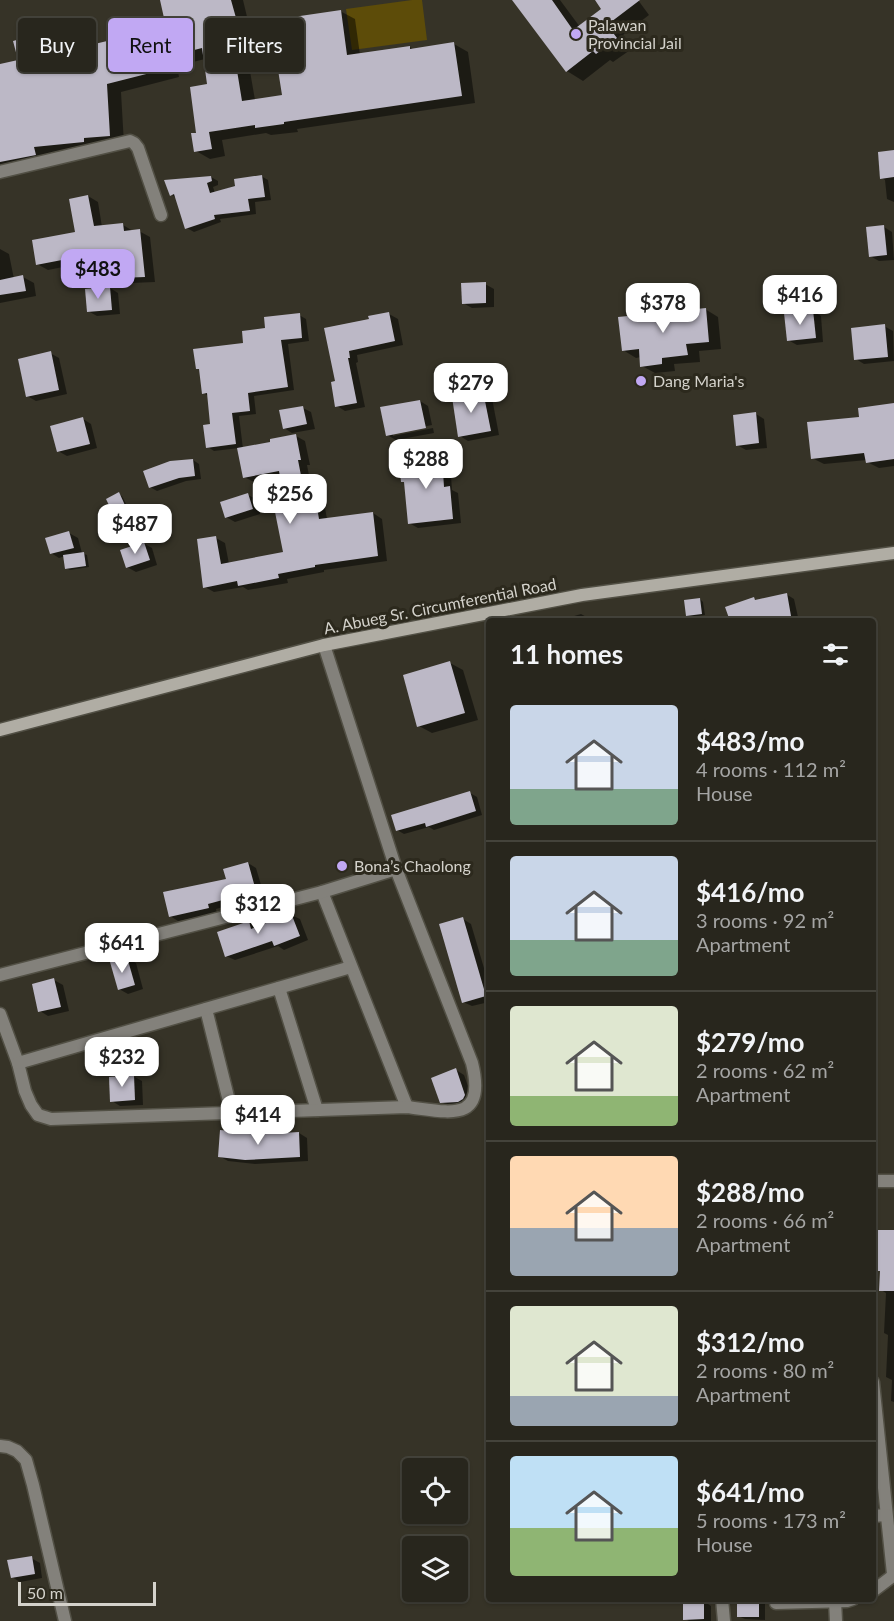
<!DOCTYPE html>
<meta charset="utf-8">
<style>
body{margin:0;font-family:Lato,sans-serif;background:#302e26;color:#f1f3f6;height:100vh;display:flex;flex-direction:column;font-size:22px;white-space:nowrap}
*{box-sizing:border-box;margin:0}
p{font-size:20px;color:#a5a5a4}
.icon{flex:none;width:33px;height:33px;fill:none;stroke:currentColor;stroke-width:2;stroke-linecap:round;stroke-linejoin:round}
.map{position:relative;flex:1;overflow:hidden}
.panel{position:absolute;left:486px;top:618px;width:390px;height:984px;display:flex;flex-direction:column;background:#28261d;border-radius:6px;box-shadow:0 2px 4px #0004,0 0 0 2px #44433b}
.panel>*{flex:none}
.banner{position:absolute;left:18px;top:18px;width:378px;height:54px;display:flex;gap:12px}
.fabs{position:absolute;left:402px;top:1458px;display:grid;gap:12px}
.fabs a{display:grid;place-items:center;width:66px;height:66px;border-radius:6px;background:#28261d;box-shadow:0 2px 4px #0004,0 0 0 2px #44433b;font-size:30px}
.scale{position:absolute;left:18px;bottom:15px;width:138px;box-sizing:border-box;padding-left:6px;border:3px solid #d4d2cb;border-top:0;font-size:16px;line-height:21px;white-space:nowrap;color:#d4d2cb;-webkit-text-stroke:4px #2c291d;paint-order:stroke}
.price{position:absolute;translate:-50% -51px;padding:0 14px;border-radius:12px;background:#fff;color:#222;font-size:20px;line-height:39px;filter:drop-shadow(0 2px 3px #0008)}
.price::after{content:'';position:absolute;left:50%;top:36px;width:18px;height:14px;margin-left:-9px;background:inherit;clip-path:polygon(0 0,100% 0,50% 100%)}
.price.selected{background:#c1a8f3;color:#111}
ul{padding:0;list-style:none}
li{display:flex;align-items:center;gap:18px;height:150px;padding:0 24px}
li+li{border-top:2px solid #44433b}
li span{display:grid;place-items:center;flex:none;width:168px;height:120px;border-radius:6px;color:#555}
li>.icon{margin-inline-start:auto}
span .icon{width:72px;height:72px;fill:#fffc;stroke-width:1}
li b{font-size:26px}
h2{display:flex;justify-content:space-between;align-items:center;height:72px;padding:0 24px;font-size:26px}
.chip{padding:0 21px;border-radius:6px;background:#28261d;box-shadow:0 2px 4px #0004,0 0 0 2px #44433b;font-size:21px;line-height:54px}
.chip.selected{background:#c1a8f3;color:#111}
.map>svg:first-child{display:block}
.green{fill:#5d4c09}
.shadow{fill:#0007;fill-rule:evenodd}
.building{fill:#bcb8c6;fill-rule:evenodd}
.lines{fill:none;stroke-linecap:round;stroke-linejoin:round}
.street-casing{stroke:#525045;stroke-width:15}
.secondary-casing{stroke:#525045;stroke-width:15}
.street{stroke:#83817b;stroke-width:12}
.secondary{stroke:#b0ada4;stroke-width:12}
.poi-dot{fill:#c1a8f3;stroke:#2c291d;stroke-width:2}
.labels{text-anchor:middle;stroke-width:6;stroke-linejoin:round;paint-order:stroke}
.poi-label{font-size:16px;fill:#d4d2cb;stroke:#2c291d;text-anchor:start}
.street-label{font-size:16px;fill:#d4d2cb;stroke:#2c291d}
</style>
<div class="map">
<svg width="894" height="1621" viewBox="0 0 894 1621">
<rect width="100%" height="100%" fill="#363327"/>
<!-- green -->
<polygon class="green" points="412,0 422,0 427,40 352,50 346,9"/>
<!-- shadow -->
<g class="shadow">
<path d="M161 0H243L249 25 340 11 355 19 360 55 410 47 414 50 454 44 468 52 475 103 297 129 298 132 271 135 266 133 222 140 225 156 210 159 196 151 197 134 209 86 205 59 177 66 179 77 121 92 124 144 98 149 48 154 50 163 0 173V66L20 61 38 36 52 44 55 55 168 28ZM266 43 268 58 279 64 283 96 255 100 246 48Z"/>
<polygon points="514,0 560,0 580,27 603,9 596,0 638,0 649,15 623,35 633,48 613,62 610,60 583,81 567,71"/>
<polygon points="894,152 894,202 887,199 885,180 882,178"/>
<polygon points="261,176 268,180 271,200 255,202 256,214 220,219 221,222 194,232 187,228 176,198 171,194 211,177 218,181 218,185 213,187 215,193"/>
<polygon points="88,196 98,202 102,227 123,225 133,231 139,231 150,237 155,282 131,283 120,277 120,263 100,265 93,261 48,270 37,264 77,233"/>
<polygon points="884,227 892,232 894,260 879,261 870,256"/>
<polygon points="0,249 9,254 14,279 23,277 34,283 36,296 0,303"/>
<polygon points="485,284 494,289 494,307 472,308 463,303"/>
<polygon points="110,288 118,293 120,314 97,316 88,311"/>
<polygon points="705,309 718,317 721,349 699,351 700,362 674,364 675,371 655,373 642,366 641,357 636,358 623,350"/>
<polygon points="812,311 821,316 823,342 797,345 788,340"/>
<polygon points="389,314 398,319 403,345 357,355 358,362 356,363 365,407 345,411 337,406 337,382 326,329 371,320"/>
<polygon points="299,315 306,319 309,341 288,344 294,390 254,396 256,414 239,416 243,449 296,436 305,441 310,465 307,465 313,496 324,502 327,519 373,513 382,519 387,561 324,570 324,572 287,579 288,583 248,590 243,587 214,592 205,587 216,538 225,543 229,564 284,554 286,502 281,477 254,482 244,477 239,448 214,451 208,447 212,425 208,396 204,393 201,371 197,368 245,344 267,329"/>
<polygon points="884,326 893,331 894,361 864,364 856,359"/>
<polygon points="50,353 59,358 67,394 36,401 27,396"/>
<polygon points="483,393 492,398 499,435 468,441 460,436"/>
<polygon points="420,401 428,406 432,425 393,433 393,436 433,428 434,433 396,440 387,435"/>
<polygon points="894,404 894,466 879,468 867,462 867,460 824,464 812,458 861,418"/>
<polygon points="303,408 311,412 315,429 292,433 284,428"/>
<polygon points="756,414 764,419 767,448 746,450 737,445"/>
<polygon points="83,419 91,424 97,448 67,456 58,451"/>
<polygon points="441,458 450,462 452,490 458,493 461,523 418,528 409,523 405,483"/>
<polygon points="193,460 199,464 201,479 186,481 157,491 150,487"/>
<polygon points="119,494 122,496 131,514 120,519 117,517"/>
<polygon points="248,495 256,499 260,514 235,522 226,517"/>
<polygon points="69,533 78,538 82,553 87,555 89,567 70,570 66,568 65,556 59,558 51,553"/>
<polygon points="143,543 152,548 157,565 136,572 127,567"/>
<polygon points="786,594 794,599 798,617 786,621 731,621 753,598 757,601"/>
<polygon points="700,599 703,602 705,615 691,617 687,615"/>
<polygon points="581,614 590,619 590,621 562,621 561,620"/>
<polygon points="489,661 489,674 486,662"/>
<polygon points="450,663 463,670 478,720 432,733 419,726"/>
<polygon points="470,793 477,797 482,815 434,830 429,827 404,834 397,830"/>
<polygon points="248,863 256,868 264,895 216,909 217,913 178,921 170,916 227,880"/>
<polygon points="291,915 300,919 308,940 284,950 278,946 235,960 226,956 249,923 258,928"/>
<polygon points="463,919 471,924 489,985 489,1002 472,1006 463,1002"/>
<polygon points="127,958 136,963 143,989 128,994 119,989"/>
<polygon points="54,980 63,985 69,1011 48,1016 40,1011"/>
<polygon points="456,1070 464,1075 473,1100 450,1107 441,1102"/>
<polygon points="133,1076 142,1081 143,1105 120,1106 112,1101"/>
<polygon points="299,1133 307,1138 308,1161 255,1164 228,1161 219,1156 265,1135"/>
<polygon points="894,1232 894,1402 891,1401 892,1380 886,1377 888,1335 884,1333 886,1293 881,1290 879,1247 877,1245"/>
<polygon points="31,1558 40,1563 42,1578 20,1582 12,1577"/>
<polygon points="685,1599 708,1599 708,1604 711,1606 711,1621 689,1621 685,1619"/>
<polygon points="739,1599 762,1599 765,1602 765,1620 745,1619 738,1616"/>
</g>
<!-- building -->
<g class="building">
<path d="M160 0H231L238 25 341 10 347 55 410 46V49L454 42 462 96 284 122V124L255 128V125L209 132 212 149 194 152 191 133H196L190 87 207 84 202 48 163 58 166 69 107 84 110 136 84 138V142L34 147 36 155 0 162V64L18 60 13 41 38 34 44 56 166 27ZM263 32 266 59 276 57 282 95 242 101 232 40Z"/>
<polygon points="512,0 552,0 573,30 601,9 595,0 640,0 607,25 617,38 596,54 593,51 566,72"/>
<polygon points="894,150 894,177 880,179 878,152"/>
<polygon points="262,175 265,197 248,199 250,211 214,215 215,219 185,229 174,194 170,196 164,180 211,176 212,181 207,183 210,193 235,186 234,179"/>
<polygon points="88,195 94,226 123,223 124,231 140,229 145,277 119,278 118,256 88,260 88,255 36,265 32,240 75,232 69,199"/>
<polygon points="884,225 887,255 869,257 866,227"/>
<polygon points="23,275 26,291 0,295 0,280"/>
<polygon points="486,282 486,303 462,304 461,283"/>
<polygon points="110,287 112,310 87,312 85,289"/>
<polygon points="706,308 709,342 686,344 688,355 662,358 662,364 640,367 639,349 622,351 618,317"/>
<polygon points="813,310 816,338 787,341 784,313"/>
<polygon points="389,312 395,341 349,351 350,358 348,358 357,403 335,407 331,382 335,381 324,328 369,319 368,316"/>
<polygon points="300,313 302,338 281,340 288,387 248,393 250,411 232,413 236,444 206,448 203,425 210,424 207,393 202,394 199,369 196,369 193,349 243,343 242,331 265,328 264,317"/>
<polygon points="885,324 888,357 854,360 851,328"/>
<polygon points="51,351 59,390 26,397 18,359"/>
<polygon points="483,391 491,431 458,437 452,397"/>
<polygon points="420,400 426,428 386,436 380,407"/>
<polygon points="894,403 894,459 866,463 864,453 811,459 807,422 859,417 858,408"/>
<polygon points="303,406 307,424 283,429 279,410"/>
<polygon points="756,412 759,443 736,446 733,415"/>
<polygon points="83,417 90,444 57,452 50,426"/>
<polygon points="296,434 301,460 298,460 305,496 315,495 319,519 373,512 378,556 315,565 315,567 278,574 279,578 238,586 237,581 203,588 197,539 216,536 221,564 283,552 273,502 284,500 279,471 243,478 237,448 270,442 270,439"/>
<polygon points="442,456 444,487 450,486 453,519 408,524 404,482 401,482 399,460"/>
<polygon points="193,459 195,476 179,478 149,488 143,471 170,461"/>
<polygon points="119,492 128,512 115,518 106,499"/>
<polygon points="248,493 253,509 225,518 220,502"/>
<polygon points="69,531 74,548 50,554 45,538"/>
<polygon points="144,542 150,560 126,568 120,550"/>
<polygon points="84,552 86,566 65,569 63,555"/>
<polygon points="787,593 791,616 768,621 730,621 725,607 754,597 755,600"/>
<polygon points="700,598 702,614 686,616 684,600"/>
<polygon points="450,661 465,713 417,727 403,675"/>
<polygon points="470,791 476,811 426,827 425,823 396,831 391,815"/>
<polygon points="248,862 256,891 208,904 209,908 169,917 163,892 226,879 223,869"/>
<polygon points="291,913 300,936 274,946 272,941 225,957 217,932 249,921 251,929"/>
<polygon points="463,917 486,996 462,1003 439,924"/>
<polygon points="127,957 135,985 118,990 110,962"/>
<polygon points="54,978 61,1007 38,1012 32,984"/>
<polygon points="456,1068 465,1095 463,1099 458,1102 440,1103 431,1078"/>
<polygon points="134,1075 135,1100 110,1102 109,1077"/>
<polygon points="220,1130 265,1134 299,1132 300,1157 245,1160 218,1157"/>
<polygon points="875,1230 894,1230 894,1291 879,1291 880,1271 878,1271 878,1246 875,1246"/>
<polygon points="32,1556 35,1574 11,1578 7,1560"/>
<rect x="737" y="1599" width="22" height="18"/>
<polygon points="704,1600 704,1619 683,1620 683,1601"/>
</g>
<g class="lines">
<!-- street casing -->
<g class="street-casing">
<g id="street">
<polyline points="0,172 130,141 134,143 138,148 161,215"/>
<polyline points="322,892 407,1107"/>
<polyline points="0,975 322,892 396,869"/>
<polyline points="279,988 317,1110"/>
<polyline points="206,1009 232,1113"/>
<path d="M0 1014 18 1063 25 1091 31 1105 38 1115 51 1119 407 1107C449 1112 487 1124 472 1063L396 869 324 645"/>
<polyline points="18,1063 351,967"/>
<polyline points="873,1181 894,1181"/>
<polyline points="873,1382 893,1574"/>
<polyline points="0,1446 8,1447 17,1451 26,1460 33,1485 65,1621"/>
<polyline points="873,1516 886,1515"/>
<polyline points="873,1591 894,1575"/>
<polyline points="722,1599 724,1621"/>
<polyline points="835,1601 836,1621"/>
<polyline points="776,1603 847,1601 853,1599"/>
</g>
</g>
<!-- secondary casing -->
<g class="secondary-casing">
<polyline id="secondary" points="0,730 324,645 582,595 894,553"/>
</g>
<!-- street -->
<use href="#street" class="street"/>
<!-- secondary -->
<use href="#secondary" class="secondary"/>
</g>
<!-- markers -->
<g class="poi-dot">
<circle cx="576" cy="34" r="6"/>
<circle cx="641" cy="381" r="6"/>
<circle cx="342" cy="866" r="6"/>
</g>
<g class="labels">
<!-- poi labels -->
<g class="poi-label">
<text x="588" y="31">Palawan<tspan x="588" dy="18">Provincial Jail</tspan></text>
<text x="653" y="387">Dang Maria's</text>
<text x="354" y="872">Bona’s Chaolong</text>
</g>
<!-- street labels -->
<g class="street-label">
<text transform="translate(440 606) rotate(-11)" y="6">A. Abueg Sr. Circumferential Road</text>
</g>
</g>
</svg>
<div class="fabs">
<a><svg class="icon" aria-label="locate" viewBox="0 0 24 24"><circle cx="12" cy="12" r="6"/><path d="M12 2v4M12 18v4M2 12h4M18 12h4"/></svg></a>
<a><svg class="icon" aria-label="layers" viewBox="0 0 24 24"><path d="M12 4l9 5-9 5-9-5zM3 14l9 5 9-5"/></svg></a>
</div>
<div class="scale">50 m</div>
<b class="price selected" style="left:98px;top:300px">$483</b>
<b class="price" style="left:800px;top:326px">$416</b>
<b class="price" style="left:663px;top:334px">$378</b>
<b class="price" style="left:471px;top:414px">$279</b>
<b class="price" style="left:426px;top:490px">$288</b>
<b class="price" style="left:290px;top:525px">$256</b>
<b class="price" style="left:135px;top:555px">$487</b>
<b class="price" style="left:258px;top:935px">$312</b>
<b class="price" style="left:122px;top:974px">$641</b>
<b class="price" style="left:122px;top:1088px">$232</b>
<b class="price" style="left:258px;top:1146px">$414</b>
<div class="banner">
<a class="chip">Buy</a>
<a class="chip selected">Rent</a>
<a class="chip">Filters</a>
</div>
<section class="panel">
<h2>11 homes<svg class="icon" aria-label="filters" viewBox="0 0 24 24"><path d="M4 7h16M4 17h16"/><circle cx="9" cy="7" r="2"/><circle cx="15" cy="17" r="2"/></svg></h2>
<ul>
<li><span style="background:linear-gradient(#c9d6e8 70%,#7fa58c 0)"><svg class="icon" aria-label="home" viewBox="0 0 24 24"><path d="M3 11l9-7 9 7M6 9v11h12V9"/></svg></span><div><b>$483/mo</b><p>4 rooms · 112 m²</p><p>House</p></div></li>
<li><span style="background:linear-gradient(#c9d6e8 70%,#7fa58c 0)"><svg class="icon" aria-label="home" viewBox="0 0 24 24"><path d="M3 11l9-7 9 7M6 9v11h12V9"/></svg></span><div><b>$416/mo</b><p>3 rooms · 92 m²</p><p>Apartment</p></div></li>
<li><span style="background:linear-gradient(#dfe7d0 75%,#8fb573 0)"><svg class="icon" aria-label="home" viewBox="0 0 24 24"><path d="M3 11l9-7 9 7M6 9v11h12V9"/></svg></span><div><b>$279/mo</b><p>2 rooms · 62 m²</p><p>Apartment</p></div></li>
<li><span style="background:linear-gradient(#ffd9b3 60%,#9aa5b1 0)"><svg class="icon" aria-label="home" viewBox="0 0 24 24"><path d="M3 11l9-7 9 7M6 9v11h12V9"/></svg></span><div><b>$288/mo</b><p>2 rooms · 66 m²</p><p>Apartment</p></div></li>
<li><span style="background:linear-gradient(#dfe7d0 75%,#9aa5b1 0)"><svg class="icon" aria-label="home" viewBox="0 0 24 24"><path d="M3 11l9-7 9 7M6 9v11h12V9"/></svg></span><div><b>$312/mo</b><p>2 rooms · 80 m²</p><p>Apartment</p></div></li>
<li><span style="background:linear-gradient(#bfe0f5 60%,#8fb573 0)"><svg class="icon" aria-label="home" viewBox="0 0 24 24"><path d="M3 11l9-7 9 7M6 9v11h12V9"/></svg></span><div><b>$641/mo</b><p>5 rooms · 173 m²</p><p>House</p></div></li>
</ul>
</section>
</div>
